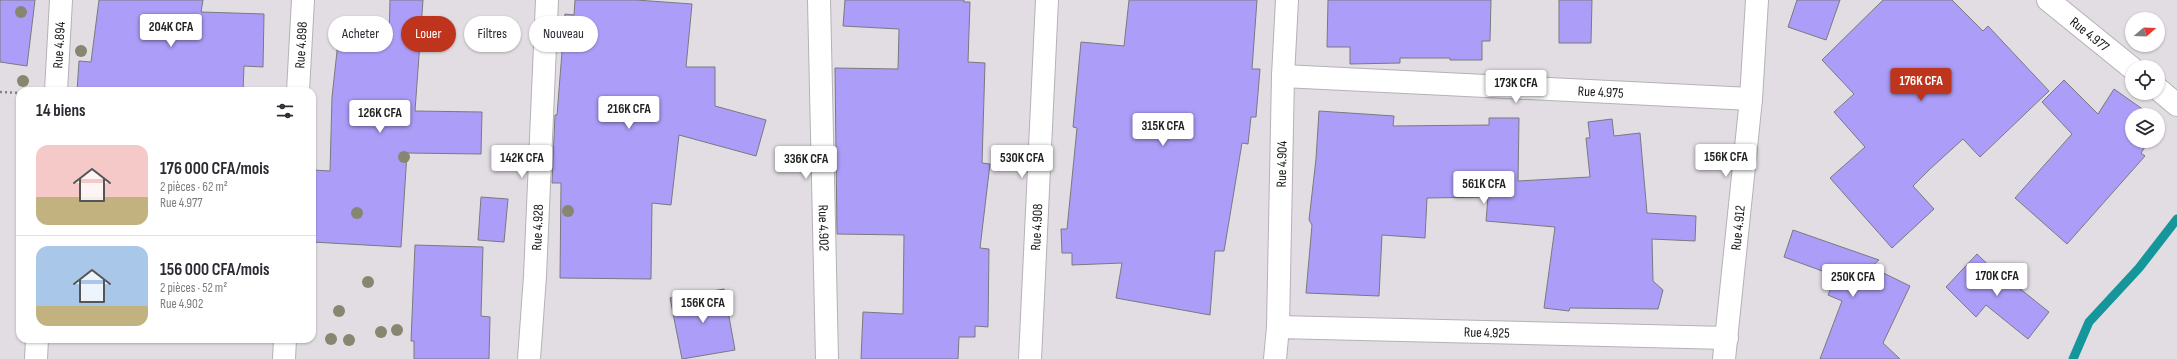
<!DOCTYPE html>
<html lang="fr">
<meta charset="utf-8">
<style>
body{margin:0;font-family:"Sofia Sans Condensed",sans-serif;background:#f2f2f3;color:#2b2b33;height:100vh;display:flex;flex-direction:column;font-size:15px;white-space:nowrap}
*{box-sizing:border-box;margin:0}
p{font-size:13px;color:#7c7c81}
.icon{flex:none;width:22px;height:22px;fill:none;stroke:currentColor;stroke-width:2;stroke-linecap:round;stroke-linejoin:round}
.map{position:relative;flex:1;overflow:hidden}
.details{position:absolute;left:16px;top:87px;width:300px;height:256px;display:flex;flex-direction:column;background:#fff;border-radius:12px;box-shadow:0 1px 3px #0004}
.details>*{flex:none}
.hud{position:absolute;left:328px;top:16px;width:380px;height:36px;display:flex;gap:8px}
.needle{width:26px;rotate:71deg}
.tools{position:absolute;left:2125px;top:12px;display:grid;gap:8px}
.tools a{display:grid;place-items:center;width:40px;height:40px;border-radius:50%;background:#fff;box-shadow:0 1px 3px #0004;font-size:20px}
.price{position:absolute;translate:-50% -34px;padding:0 9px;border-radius:4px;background:#fff;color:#222;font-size:13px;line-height:26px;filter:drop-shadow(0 1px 2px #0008)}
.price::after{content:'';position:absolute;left:50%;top:24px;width:12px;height:9px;margin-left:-6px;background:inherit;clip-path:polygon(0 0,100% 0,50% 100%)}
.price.active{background:#bf341c;color:#fff}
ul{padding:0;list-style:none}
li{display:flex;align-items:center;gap:12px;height:100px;padding:0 20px}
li+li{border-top:1px solid #e1e1e2}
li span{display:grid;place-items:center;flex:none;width:112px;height:80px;border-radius:12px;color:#555}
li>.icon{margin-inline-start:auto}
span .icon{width:48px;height:48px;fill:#fffc;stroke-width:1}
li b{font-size:17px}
h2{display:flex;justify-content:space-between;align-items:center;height:48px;padding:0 20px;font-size:17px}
.tag{padding:0 14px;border-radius:18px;background:#fff;box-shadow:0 1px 3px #0004;font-size:14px;line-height:36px}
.tag.active{background:#bf341c;color:#fff}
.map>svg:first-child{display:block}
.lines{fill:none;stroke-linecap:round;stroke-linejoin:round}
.stream{stroke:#15969b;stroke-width:9}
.building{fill:#ac9ef8;stroke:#79797f}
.minor-casing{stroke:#b5b1b7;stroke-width:24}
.path{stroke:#858186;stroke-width:2.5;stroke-dasharray:2 3;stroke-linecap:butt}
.minor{stroke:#fff;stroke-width:22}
.tree{fill:#878670}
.labels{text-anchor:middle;stroke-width:3;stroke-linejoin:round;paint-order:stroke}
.street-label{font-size:14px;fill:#161517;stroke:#fff}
</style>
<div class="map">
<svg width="2177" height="359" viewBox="0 0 2177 359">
<rect width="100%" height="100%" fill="#e2dde3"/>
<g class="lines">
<!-- stream -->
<polyline class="stream" points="2073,359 2089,322 2139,268 2177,219"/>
</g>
<!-- building -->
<g class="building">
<polygon points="0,0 35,0 27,66 0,62"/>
<polygon points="99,0 203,0 201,12 264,14 263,67 244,66 243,91 77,91 79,61 91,62"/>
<polygon points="390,0 423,0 415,111 482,112 481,154 407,153 401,247 312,242 313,170 330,171 332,97 339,33 389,39"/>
<polygon points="575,0 636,0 692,4 686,67 715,67 715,106 766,120 756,156 679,135 671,205 652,203 651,279 560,278 561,183 552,183 555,115 557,115 565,14 574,15"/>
<polygon points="845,0 964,0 964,2 970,2 968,62 985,63 982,163 990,164 980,248 989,249 988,327 975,326 975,337 959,337 958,359 861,359 863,312 903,314 904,235 837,234 835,68 898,69 899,29 843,26"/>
<polygon points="1129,0 1257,0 1252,69 1260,69 1256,117 1251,117 1248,144 1242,143 1224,251 1215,251 1210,315 1116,298 1122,263 1072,265 1072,253 1062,253 1061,229 1067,229 1077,128 1073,127 1081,42 1124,46"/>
<polygon points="1328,0 1491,0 1490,41 1482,41 1482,60 1450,60 1450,58 1400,58 1400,63 1350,64 1350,47 1327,47"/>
<polygon points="1559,0 1592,0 1591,43 1559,43"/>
<polygon points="1797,0 1840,0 1826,40 1788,27"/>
<polygon points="1883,0 1952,0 1983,31 1988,26 2049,91 1980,157 1963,139 1930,169 1913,186 1934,209 1892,248 1830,178 1865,147 1834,112 1854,94 1822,60"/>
<polygon points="2064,80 2098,114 2114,89 2151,115 2132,115 2132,141 2149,141 2141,153 2145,156 2067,244 2015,198 2072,134 2042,102"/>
<polygon points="1319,111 1394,116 1393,126 1489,125 1489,118 1519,118 1518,181 1590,177 1586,138 1590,138 1588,122 1612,119 1614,136 1640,133 1647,213 1696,216 1695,241 1652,239 1653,281 1663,290 1658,309 1570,308 1569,311 1544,308 1555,227 1486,221 1488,197 1427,198 1425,238 1382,235 1379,296 1306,293 1312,225 1309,220 1316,159"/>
<polygon points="481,197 508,199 504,242 478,240"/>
<polygon points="1793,230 1879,260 1871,267 1910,286 1883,343 1900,359 1820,359 1842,301 1828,295 1836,276 1784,257"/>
<polygon points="415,245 483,247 481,316 490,317 489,359 414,359 414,341 411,341"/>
<polygon points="1977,254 2007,283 2009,280 2049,312 2028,339 1986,305 1976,317 1946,287"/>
<polygon points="724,289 735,350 682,359 670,298"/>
</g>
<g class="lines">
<!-- minor casing -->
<g class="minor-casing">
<g id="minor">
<path id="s1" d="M819 0 827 359"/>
<path id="s2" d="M2048 0 2132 68"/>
<path id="s3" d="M1283 76 1751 99"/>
<polyline points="2158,89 2177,105"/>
<path id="s4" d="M56 91 61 0"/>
<path id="s5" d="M298 91 303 0"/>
<path id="s6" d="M1278 327 1283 76 1287 0"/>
<polyline points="36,359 37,339"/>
<polyline points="284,359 285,339"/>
<path id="s7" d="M529 359 535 276 547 0"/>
<path id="s8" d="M1030 359 1047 0"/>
<path id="s9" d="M1275 359 1278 327 1727 338"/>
<path id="s10" d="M1724 359 1751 99 1757 0"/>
</g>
</g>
<!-- path -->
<polyline class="path" points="0,92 20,93"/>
<!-- minor -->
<use href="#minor" class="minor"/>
</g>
<!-- trees -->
<g class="tree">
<circle cx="21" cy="12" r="6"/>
<circle cx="81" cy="51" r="6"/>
<circle cx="23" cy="81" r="6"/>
<circle cx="404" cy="157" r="6"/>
<circle cx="568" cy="211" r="6"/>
<circle cx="357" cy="213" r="6"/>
<circle cx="368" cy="282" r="6"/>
<circle cx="339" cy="311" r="6"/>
<circle cx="397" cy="330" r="6"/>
<circle cx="381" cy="332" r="6"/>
<circle cx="331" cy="339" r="6"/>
<circle cx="349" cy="340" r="6"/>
</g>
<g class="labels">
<!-- street labels -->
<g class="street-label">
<text dy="5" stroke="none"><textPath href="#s2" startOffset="54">Rue 4.977</textPath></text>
<text dy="5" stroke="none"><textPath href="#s4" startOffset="46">Rue 4.894</textPath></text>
<text dy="5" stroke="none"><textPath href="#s5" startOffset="46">Rue 4.898</textPath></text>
<text dy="5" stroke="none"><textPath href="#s3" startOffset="318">Rue 4.975</textPath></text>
<text dy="5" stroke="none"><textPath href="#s6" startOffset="163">Rue 4.904</textPath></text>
<text dy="5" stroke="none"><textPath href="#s1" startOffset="228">Rue 4.902</textPath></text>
<text dy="5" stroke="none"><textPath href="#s8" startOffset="132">Rue 4.908</textPath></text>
<text dy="5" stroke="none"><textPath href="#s10" startOffset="132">Rue 4.912</textPath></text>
<text dy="5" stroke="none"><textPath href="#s7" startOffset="132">Rue 4.928</textPath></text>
<text dy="5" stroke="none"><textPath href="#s9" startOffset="241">Rue 4.925</textPath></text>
</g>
</g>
</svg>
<div class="tools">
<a><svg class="needle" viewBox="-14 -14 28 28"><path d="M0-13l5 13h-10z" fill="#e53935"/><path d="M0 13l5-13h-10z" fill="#7c7c81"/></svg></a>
<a><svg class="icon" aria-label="locate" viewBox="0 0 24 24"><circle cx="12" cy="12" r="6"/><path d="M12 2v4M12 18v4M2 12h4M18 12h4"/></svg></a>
<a><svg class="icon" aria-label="layers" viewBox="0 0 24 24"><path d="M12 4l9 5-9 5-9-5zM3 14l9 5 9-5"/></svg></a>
</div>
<b class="price" style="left:171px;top:48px">204K CFA</b>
<b class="price active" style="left:1921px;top:102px">176K CFA</b>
<b class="price" style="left:1516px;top:104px">173K CFA</b>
<b class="price" style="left:629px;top:130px">216K CFA</b>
<b class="price" style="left:380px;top:134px">126K CFA</b>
<b class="price" style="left:1163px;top:147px">315K CFA</b>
<b class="price" style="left:1726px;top:178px">156K CFA</b>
<b class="price" style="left:522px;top:179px">142K CFA</b>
<b class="price" style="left:1022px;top:179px">530K CFA</b>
<b class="price" style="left:806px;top:180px">336K CFA</b>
<b class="price" style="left:1484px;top:205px">561K CFA</b>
<b class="price" style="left:1997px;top:297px">170K CFA</b>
<b class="price" style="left:1853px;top:298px">250K CFA</b>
<b class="price" style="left:703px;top:324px">156K CFA</b>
<div class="hud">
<a class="tag">Acheter</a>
<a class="tag active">Louer</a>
<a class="tag">Filtres</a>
<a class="tag">Nouveau</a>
</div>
<section class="details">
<h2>14 biens<svg class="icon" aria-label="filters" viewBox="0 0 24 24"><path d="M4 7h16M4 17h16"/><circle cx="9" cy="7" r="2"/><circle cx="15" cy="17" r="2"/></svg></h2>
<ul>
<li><span style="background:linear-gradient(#f6c9c9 65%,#c2b280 0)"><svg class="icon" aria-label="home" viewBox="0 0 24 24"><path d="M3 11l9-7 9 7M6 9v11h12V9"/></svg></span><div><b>176 000 CFA/mois</b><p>2 pièces · 62 m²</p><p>Rue 4.977</p></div></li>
<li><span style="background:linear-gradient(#a9c7e8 75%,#c2b280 0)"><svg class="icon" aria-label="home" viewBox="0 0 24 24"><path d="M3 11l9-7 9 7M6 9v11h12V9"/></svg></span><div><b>156 000 CFA/mois</b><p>2 pièces · 52 m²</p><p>Rue 4.902</p></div></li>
</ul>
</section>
</div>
